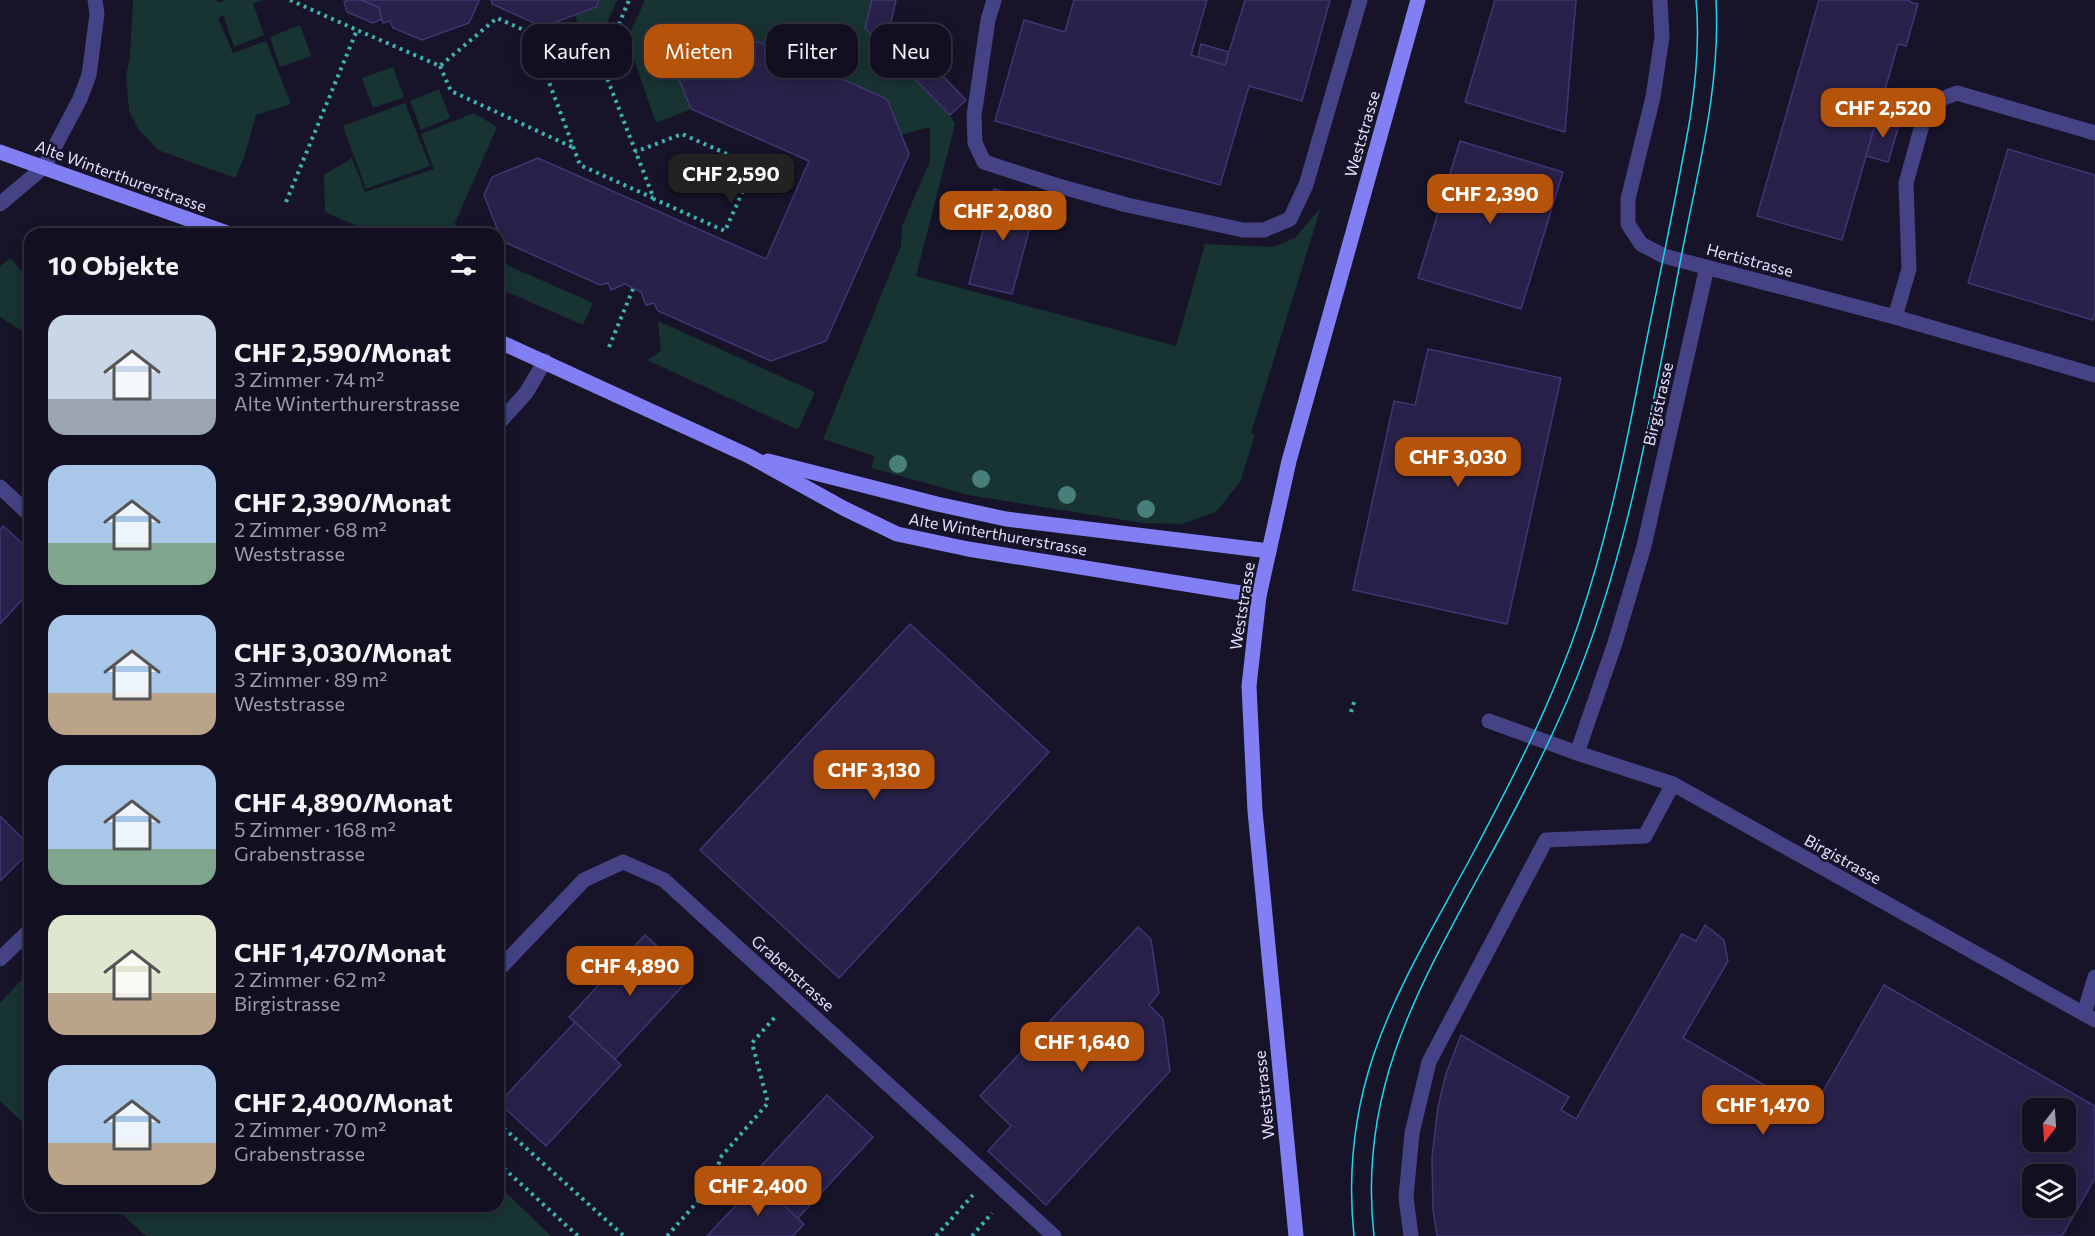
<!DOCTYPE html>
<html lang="de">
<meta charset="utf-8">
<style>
body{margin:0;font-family:Commissioner,sans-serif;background:#1e1d2d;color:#f1f3f6;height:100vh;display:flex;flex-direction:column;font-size:22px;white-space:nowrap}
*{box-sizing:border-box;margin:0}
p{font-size:20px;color:#9c9ca5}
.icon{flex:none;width:33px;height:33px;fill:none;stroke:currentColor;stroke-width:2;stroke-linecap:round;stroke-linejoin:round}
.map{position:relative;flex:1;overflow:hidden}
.panel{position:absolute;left:24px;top:228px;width:480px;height:984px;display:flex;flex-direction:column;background:#110f20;border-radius:18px;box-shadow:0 3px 15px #0003,0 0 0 2px #302f3e}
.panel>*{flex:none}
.guide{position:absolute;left:522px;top:24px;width:570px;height:54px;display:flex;gap:12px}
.needle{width:39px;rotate:197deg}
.tools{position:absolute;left:2022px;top:1098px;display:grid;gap:12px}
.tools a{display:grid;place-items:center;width:54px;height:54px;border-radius:12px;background:#110f20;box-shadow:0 3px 15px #0003,0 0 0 2px #302f3e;font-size:30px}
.price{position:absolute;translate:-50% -51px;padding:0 14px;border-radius:12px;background:#b45309;color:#fff;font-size:20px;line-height:39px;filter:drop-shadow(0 2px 3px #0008)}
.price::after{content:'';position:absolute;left:50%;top:36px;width:18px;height:14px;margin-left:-9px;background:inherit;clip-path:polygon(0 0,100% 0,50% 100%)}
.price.on{background:#222;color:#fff}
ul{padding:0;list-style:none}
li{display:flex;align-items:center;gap:18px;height:150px;padding:0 24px}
li span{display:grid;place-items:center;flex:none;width:168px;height:120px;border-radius:18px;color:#555}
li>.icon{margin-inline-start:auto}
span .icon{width:72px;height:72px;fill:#fffc;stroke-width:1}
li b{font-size:26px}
h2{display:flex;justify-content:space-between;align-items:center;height:72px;padding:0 24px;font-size:26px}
.chip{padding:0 21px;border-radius:18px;background:#110f20;box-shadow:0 3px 15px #0003,0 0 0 2px #302f3e;font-size:21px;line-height:54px}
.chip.on{background:#b45309;color:#fff}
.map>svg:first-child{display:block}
.green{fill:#173332}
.building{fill:#292149;stroke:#423573;stroke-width:1.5;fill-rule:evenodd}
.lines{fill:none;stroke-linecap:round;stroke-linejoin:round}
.path{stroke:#3cb3ac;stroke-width:4;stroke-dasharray:3 4.5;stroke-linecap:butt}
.service{stroke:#454385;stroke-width:15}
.minor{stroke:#454385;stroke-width:15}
.secondary{stroke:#827ff4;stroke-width:15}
.tram{stroke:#1cd7eb;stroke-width:1.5}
.tree{fill:#487f7b}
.labels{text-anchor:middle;stroke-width:5;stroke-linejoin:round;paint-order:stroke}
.street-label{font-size:16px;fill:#e3dffc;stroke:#17142a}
</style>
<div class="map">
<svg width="2095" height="1236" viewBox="0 0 2095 1236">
<rect width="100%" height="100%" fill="#17142a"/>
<!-- green -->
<g class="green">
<polygon points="133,0 217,0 218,3 225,0 263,0 253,4 264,35 234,47 223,15 218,18 233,53 266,41 291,104 256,115 244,158 235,178 158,150 138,129 129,111 126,77 130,56"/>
<polygon points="599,0 617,0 596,48 584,43 575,15 596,7"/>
<polygon points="645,0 872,0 865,28 950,115 955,124 916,276 1176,346 1205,244 1273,247 1295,238 1321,207 1251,433 1255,435 1240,482 1216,512 1182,524 1143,523 968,495 872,468 874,456 823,439 901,246 902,226 930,161 930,127 901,135 887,99 729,29 691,109 656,123 627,39"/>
<polygon points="300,25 311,56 280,67 270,37"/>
<polygon points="393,67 404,97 373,108 362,78"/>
<polygon points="439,89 450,118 421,130 410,101"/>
<polygon points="405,103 430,166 366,189 343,126"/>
<polygon points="474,113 497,127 455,223 458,234 375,234 325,212 324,175 352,158 365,192 434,169 421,134"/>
<polygon points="11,258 30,282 30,336 0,317 0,266"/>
<polygon points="498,261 593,303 583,325 498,288"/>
<polygon points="658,321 815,392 798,430 647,360 661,351"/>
<polygon points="30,971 30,1129 0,1101 0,1003"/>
<polygon points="498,1185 551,1236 146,1236 113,1206 498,1206"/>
</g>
<!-- building -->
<g class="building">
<polygon points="348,0 361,0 379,7 382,19 373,23 347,12 344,2"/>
<polygon points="361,0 478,0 479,1 469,23 422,40 393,28 390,21 383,23 379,7"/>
<polygon points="491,0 599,0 596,7 543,27 492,4"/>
<polygon points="872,0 896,0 891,22 966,100 950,115 865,28"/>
<polygon points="1074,0 1207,0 1191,55 1225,65 1245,0 1330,0 1302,101 1249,86 1220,185 995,121 1024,20 1065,32"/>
<polygon points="1495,0 1576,0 1565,132 1465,102"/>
<polygon points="1819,0 1910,0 1910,2 1918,4 1906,46 1898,44 1842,240 1757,216"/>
<polygon points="729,29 887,99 909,154 826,341 771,361 658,311 654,303 646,305 641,292 625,284 611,290 608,283 600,285 502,241 484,195 492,177 538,158 766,259 809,161 691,109 673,64 681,46"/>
<polygon points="1201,44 1229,52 1225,65 1198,57"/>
<polygon points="1878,115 1900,122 1888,162 1866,156"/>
<polygon points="1460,141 1563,172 1521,309 1418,278"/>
<polygon points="2008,149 2095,175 2095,312 2093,320 1968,283"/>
<polygon points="994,189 1037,201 1012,294 969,284"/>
<polygon points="1428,349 1561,378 1507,624 1353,590 1394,401 1415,405"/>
<polygon points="3,526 30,550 30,591 0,624 0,530"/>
<polygon points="910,624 1049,752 839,978 700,850"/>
<polygon points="0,816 30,846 30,851 0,881"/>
<path d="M1705 925 1724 940 1728 961 1683 1038 1811 1112 1884 985 2095 1106V1178L2062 1236H1437L1433 1210 1432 1157 1438 1107 1446 1074 1461 1035 1569 1097 1561 1110 1576 1119 1682 934 1696 941ZM2032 1108H2066V1142H2032ZM2032 1174H2066V1208H2032Z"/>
<polygon points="1138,927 1151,939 1159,993 1149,1005 1163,1019 1170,1071 1046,1205 988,1151 1011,1126 980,1096"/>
<polygon points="645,935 691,977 615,1059 569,1017"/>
<polygon points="575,1022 621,1065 546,1146 499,1103"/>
<polygon points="827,1095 873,1137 797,1219 751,1177"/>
<polygon points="758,1182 804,1224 793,1236 707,1236"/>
</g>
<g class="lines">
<!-- path -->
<g class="path">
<polyline points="290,0 357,30"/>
<polyline points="531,34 580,165 653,198"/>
<polyline points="602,65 654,199 725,231 754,166 682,134 635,152"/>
<polyline points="440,66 451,91 572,147"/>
<polyline points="286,202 357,30 440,66 497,18 602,65 629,0"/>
<polyline points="609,347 633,289"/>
<polyline points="1351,712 1355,699"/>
<polyline points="498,1123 624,1236"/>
<polyline points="498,1163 578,1236"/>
<polyline points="667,1236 715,1182 720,1158 768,1103 752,1043 775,1017"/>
<polyline points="936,1236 973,1195"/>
<polyline points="972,1236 992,1213"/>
</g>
<!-- service -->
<g class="service">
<polyline points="994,0 988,20 974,116 975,143 984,162 1055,185 1127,205 1243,230 1264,230 1290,219 1306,185 1360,0"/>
<polyline points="1895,317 1909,269 1906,183 1928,104 1957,93 2095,133"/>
<polyline points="0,487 30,515"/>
<polyline points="1411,1236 1406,1197 1412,1133 1429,1062 1546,840 1645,836 1673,784"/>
</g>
<!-- minor -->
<g class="minor">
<polyline points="1660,0 1662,37 1653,97 1628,199 1628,224 1641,244 1664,256 1895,317 2095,375"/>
<polyline points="0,204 44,167 80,99 89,75 97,14 95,0"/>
<polyline points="498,424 526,393 545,361"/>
<polyline points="1489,721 1577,753 1673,784 2095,1020"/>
<polyline points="1577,753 1615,643 1644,546 1707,267"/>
<polyline points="0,959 30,930"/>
<polyline points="498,970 584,880 623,862 664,880 1054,1236"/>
<polyline points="2084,1014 2095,977"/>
</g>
<!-- secondary -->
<g class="secondary">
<polyline points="0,152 230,234"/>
<polyline points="498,341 749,456 845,509 897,534 968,549 1259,596"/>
<polyline points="768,461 937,504 1006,519 1269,551"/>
<polyline points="1296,1236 1255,811 1249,686 1259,596 1289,461 1418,0"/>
</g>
<!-- tram -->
<g class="tram">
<path d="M1354 1236C1338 1081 1400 988 1470 859 1511 782 1551 705 1579 622 1608 536 1626 447 1643 358 1659 278 1676 199 1690 119 1696 80 1700 40 1696 0"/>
<path d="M1374 1236C1358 1094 1415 994 1480 874 1512 817 1542 759 1568 699 1628 559 1652 407 1681 258 1697 173 1721 87 1716 0"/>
</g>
</g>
<!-- trees -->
<g class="tree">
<circle cx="898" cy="464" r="9"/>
<circle cx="981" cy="479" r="9"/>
<circle cx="1067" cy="495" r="9"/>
<circle cx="1146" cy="509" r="9"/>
</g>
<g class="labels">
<!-- street labels -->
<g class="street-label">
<text transform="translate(1362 134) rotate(-74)" y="6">Weststrasse</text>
<text transform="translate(121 176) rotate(20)" y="6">Alte Winterthurerstrasse</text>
<text transform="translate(1750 260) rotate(15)" y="6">Hertistrasse</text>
<text transform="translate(1658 404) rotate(-77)" y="6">Birgistrasse</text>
<text transform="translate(998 534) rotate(10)" y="6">Alte Winterthurerstrasse</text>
<text transform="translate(1242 606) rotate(-81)" y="6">Weststrasse</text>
<text transform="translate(1843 859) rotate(29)" y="6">Birgistrasse</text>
<text transform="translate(793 973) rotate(42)" y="6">Grabenstrasse</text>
<text transform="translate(1264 1095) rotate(-96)" y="6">Weststrasse</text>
</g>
</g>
</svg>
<div class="tools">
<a><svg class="needle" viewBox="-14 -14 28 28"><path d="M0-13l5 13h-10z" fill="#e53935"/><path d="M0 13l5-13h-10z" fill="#9c9ca5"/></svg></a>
<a><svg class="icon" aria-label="layers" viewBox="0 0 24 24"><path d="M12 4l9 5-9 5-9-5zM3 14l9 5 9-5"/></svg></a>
</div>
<b class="price" style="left:1883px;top:139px">CHF 2,520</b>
<b class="price on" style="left:731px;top:205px">CHF 2,590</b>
<b class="price" style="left:1490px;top:225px">CHF 2,390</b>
<b class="price" style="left:1003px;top:242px">CHF 2,080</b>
<b class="price" style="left:1458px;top:488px">CHF 3,030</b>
<b class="price" style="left:874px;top:801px">CHF 3,130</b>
<b class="price" style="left:630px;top:997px">CHF 4,890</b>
<b class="price" style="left:1082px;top:1073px">CHF 1,640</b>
<b class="price" style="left:1763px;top:1136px">CHF 1,470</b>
<b class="price" style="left:758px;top:1217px">CHF 2,400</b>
<div class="guide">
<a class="chip">Kaufen</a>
<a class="chip on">Mieten</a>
<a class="chip">Filter</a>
<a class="chip">Neu</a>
</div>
<section class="panel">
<h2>10 Objekte<svg class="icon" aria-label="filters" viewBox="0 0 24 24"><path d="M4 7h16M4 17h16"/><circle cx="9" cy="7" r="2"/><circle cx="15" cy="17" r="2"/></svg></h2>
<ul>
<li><span style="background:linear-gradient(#c9d6e8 70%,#9aa5b1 0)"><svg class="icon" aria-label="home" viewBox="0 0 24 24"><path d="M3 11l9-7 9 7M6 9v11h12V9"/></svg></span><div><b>CHF 2,590/Monat</b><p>3 Zimmer · 74 m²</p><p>Alte Winterthurerstrasse</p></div></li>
<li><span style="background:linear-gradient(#a9c7e8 65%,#7fa58c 0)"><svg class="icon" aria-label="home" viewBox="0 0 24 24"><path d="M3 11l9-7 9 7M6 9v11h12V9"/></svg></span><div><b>CHF 2,390/Monat</b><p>2 Zimmer · 68 m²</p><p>Weststrasse</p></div></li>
<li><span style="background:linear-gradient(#a9c7e8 65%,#b9a48a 0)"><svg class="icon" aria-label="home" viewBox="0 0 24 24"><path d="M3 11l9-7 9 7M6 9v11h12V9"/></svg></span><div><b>CHF 3,030/Monat</b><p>3 Zimmer · 89 m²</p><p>Weststrasse</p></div></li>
<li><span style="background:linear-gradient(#a9c7e8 70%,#7fa58c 0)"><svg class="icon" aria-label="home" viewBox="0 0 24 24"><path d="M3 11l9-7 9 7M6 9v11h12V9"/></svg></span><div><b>CHF 4,890/Monat</b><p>5 Zimmer · 168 m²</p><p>Grabenstrasse</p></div></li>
<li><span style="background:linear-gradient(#dfe7d0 65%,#b9a48a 0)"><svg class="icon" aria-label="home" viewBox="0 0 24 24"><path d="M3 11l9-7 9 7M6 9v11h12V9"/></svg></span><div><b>CHF 1,470/Monat</b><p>2 Zimmer · 62 m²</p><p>Birgistrasse</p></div></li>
<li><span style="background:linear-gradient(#a9c7e8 65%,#b9a48a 0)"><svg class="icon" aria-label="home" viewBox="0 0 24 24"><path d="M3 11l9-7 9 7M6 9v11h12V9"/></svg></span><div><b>CHF 2,400/Monat</b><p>2 Zimmer · 70 m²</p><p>Grabenstrasse</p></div></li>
</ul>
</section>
</div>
